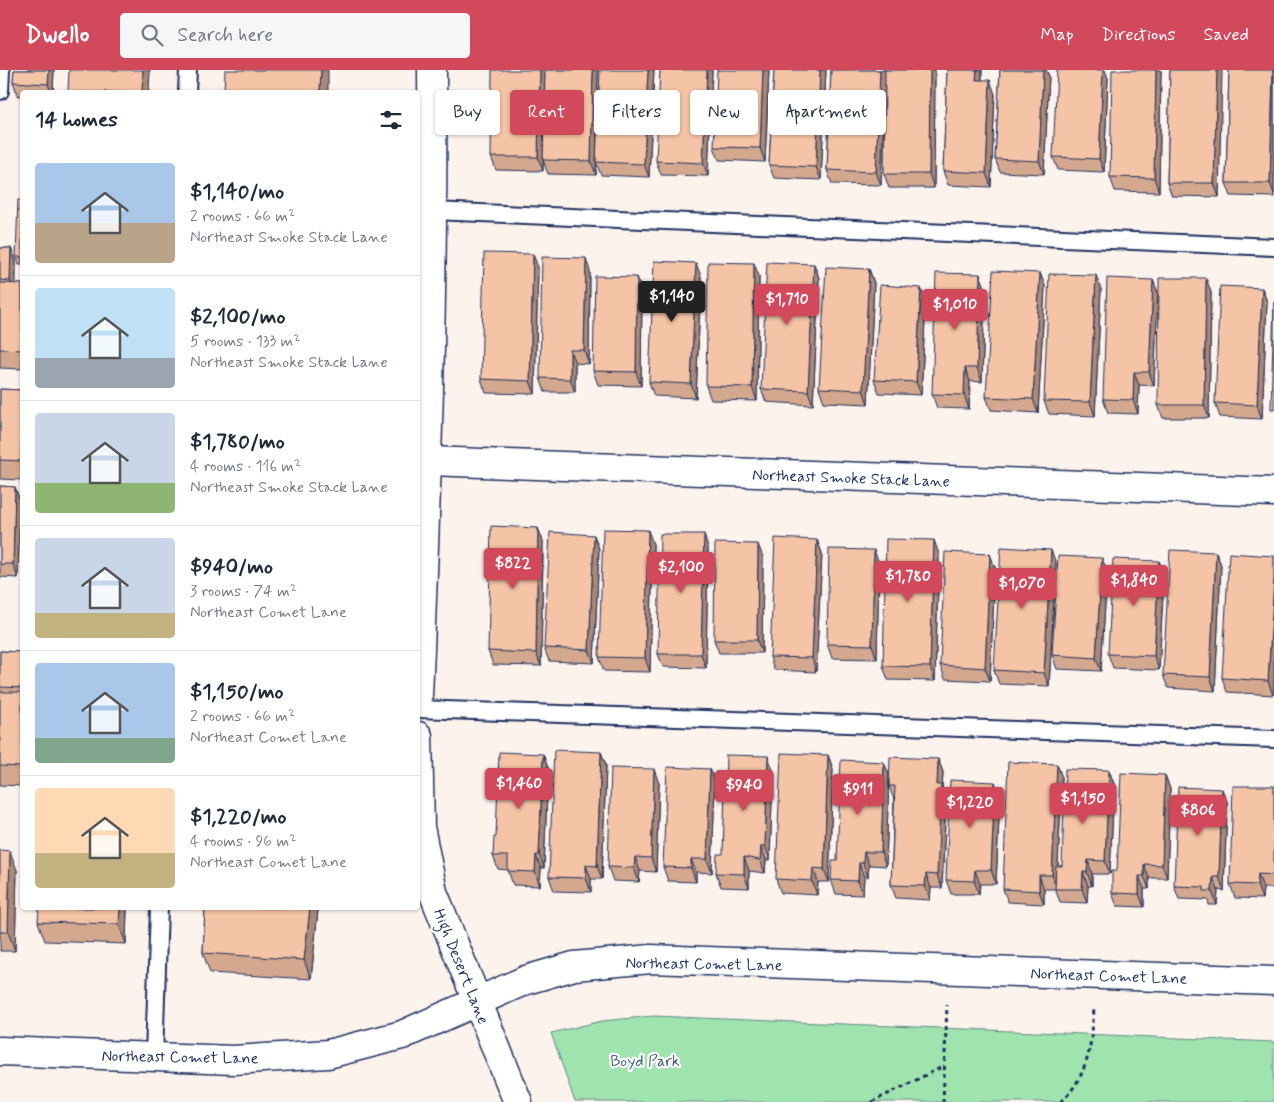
<!DOCTYPE html>
<meta charset="utf-8">
<style>
body{margin:0;font-family:Mynerve,sans-serif;background:#f6f6f7;color:#1f2937;height:100vh;display:flex;flex-direction:column;font-size:19px;white-space:nowrap}
*{box-sizing:border-box;margin:0}
p{font-size:16px;color:#747a83}
.icon{flex:none;width:28px;height:28px;fill:none;stroke:currentColor;stroke-width:2;stroke-linecap:round;stroke-linejoin:round}
.map{position:relative;flex:1;overflow:hidden}
.details{position:absolute;left:20px;top:20px;width:400px;height:820px;display:flex;flex-direction:column;background:#fff;border-radius:5px;box-shadow:0 1px 4px #0004}
.details>*{flex:none}
.hud{position:absolute;left:435px;top:20px;width:475px;height:45px;display:flex;gap:10px}
.price{position:absolute;translate:-50% -42px;padding:0 11px;border-radius:5px;background:#d1495b;color:#fff;font-size:16px;line-height:32px;filter:drop-shadow(0 1px 2px #0008)}
.price::after{content:'';position:absolute;left:50%;top:30px;width:15px;height:11px;margin-left:-8px;background:inherit;clip-path:polygon(0 0,100% 0,50% 100%)}
.price.selected{background:#222;color:#fff}
ul{padding:0;list-style:none}
li{display:flex;align-items:center;gap:15px;height:125px;padding:0 15px}
li+li{border-top:1px solid #e0e1e3}
li span{display:grid;place-items:center;flex:none;width:140px;height:100px;border-radius:5px;color:#555}
li>.icon{margin-inline-start:auto}
span .icon{width:60px;height:60px;fill:#fffc;stroke-width:1}
li b{font-size:21px}
h2{display:flex;justify-content:space-between;align-items:center;height:60px;padding:0 15px;font-size:21px}
.pill{padding:0 18px;border-radius:5px;background:#fff;box-shadow:0 1px 4px #0004;font-size:18px;line-height:45px}
.pill.selected{background:#d1495b;color:#fff}
header{display:flex;align-items:center;gap:30px;box-sizing:border-box;height:70px;padding:0 25px;background:#d1495b;color:#fff}
header strong{font-size:24px}
nav{display:flex;gap:28px;margin-inline-start:auto;font-size:18px}
.search{width:350px;height:45px;background:#f6f6f7;display:flex;align-items:center;gap:12px;box-sizing:border-box;padding:0 18px;border-radius:5px;color:#747a83;font-size:19px}
.map>svg:first-child{display:block}
.green{fill:#9fe3af;stroke:#5d8986}
.lines{fill:none;stroke-linecap:round;stroke-linejoin:round}
.service-casing{stroke:#1b2f5e;stroke-width:20}
.minor-casing{stroke:#1b2f5e;stroke-width:31}
.path{stroke:#1b2f5e;stroke-width:3;stroke-dasharray:4 4;stroke-linecap:butt}
.service{stroke:#fff;stroke-width:16}
.minor{stroke:#fff;stroke-width:28}
.wall{fill:#d3a88e;stroke:#1b2f5e}
.shaded-wall{fill:#ac8874;stroke:#1b2f5e}
.building{fill:#f5c3a5;stroke:#1b2f5e}
.labels{text-anchor:middle;stroke-width:4.5;stroke-linejoin:round;paint-order:stroke}
.street-label{font-size:16px;fill:#1b2f5e;stroke:#fff}
.park-label{font-size:16px;fill:#3c5c72;stroke:#fff}
</style>
<header>
<strong>Dwello</strong>
<div class="search"><svg class="icon" aria-label="search" viewBox="0 0 24 24"><circle cx="10" cy="10" r="6"/><path d="M15 15l6 6"/></svg>Search here</div>
<nav><a>Map</a><a>Directions</a><a>Saved</a></nav>
</header>
<div class="map">
<svg width="1274" height="1032" viewBox="0 0 1274 1032">
<rect width="100%" height="100%" fill="#fdf3ed"/>
<filter id="ink" filterUnits="userSpaceOnUse"><feTurbulence type="fractalNoise" baseFrequency=".02" numOctaves="2"/><feDisplacementMap in="SourceGraphic" scale="10" xChannelSelector="R" yChannelSelector="G"/><feConvolveMatrix kernelMatrix="1 2 1 2 8 2 1 2 1" color-interpolation-filters="sRGB"/></filter>
<g filter="url(#ink)">
<!-- green -->
<polygon class="green" points="653,946 1274,972 1274,1032 575,1032 551,963 602,951"/>
<g class="lines">
<!-- service casing -->
<g class="service-casing">
<g id="service">
<polyline points="0,21 1,0"/>
<polyline points="187,22 188,0"/>
<polyline points="433,141 1274,177"/>
<polyline points="418,639 1274,669"/>
<polyline points="154,987 159,838"/>
</g>
</g>
<!-- minor casing -->
<g class="minor-casing">
<g id="minor">
<polyline points="429,391 1274,422"/>
<path d="M418 626C427 417 434 209 432 0"/>
<polyline points="418,666 420,757 433,822 518,1032"/>
<polyline points="0,981 233,990 328,984 402,965 526,910 574,896 651,889 1274,911"/>
</g>
</g>
<!-- path -->
<g class="path">
<polyline points="872,1032 944,996"/>
<polyline points="943,1032 947,935"/>
<path d="M1061 1032C1089 1005 1091 976 1094 939"/>
</g>
<!-- service -->
<use href="#service" class="service"/>
<!-- minor -->
<use href="#minor" class="minor"/>
</g>
<!-- wall -->
<g class="wall">
<polygon points="14,0 54,0 53,22 22,22 22,26 18,26 13,12"/>
<polygon points="545,0 543,101 496,100 491,87"/>
<polygon points="545,0 598,0 596,105 548,104 543,90"/>
<polygon points="654,0 649,107 601,105 596,92"/>
<polygon points="712,0 708,106 661,105 656,91"/>
<polygon points="769,0 765,92 719,90 714,77"/>
<polygon points="774,0 826,0 821,110 774,108 769,95"/>
<polygon points="831,0 935,0 934,118 889,118 884,104 884,36 881,115 832,114 827,100"/>
<polygon points="947,0 982,0 982,10 995,24 991,117 948,115 943,101"/>
<polygon points="1000,0 1046,0 1049,6 1044,104 1000,102 995,89"/>
<polygon points="1170,0 1221,0 1219,127 1172,126 1167,113"/>
<polygon points="1229,0 1274,0 1274,127 1231,126 1226,113"/>
<polygon points="1161,1 1159,122 1115,121 1110,107"/>
<polygon points="1108,8 1104,102 1058,100 1053,87"/>
<polygon points="22,130 22,194 19,194 16,187"/>
<polygon points="0,178 11,178 16,192 16,214 22,214 22,299 0,298"/>
<polygon points="814,194 819,208 813,335 766,332 761,319"/>
<polygon points="538,197 535,324 486,323 481,309"/>
<polygon points="869,199 874,213 868,334 824,332 819,318"/>
<polygon points="590,201 589,294 575,293 575,322 545,322 540,308"/>
<polygon points="1040,203 1045,216 1038,343 991,340 986,327"/>
<polygon points="980,204 985,218 982,312 970,311 969,339 937,338 932,324"/>
<polygon points="701,206 696,328 654,326 649,312"/>
<polygon points="759,206 757,331 711,330 706,316"/>
<polygon points="637,207 642,220 641,316 598,315 593,301"/>
<polygon points="1153,210 1158,223 1154,316 1139,315 1138,344 1108,343 1103,329"/>
<polygon points="1262,218 1267,232 1262,349 1220,347 1215,333"/>
<polygon points="1101,219 1095,346 1049,344 1044,331"/>
<polygon points="1211,222 1209,348 1163,348 1158,335"/>
<polygon points="926,232 921,325 879,323 874,310"/>
<polygon points="0,319 22,320 22,410 0,409"/>
<polygon points="0,416 15,417 20,431 18,508 0,507"/>
<polygon points="538,458 543,471 541,596 493,595 488,581"/>
<polygon points="594,465 599,479 594,593 549,591 544,578"/>
<polygon points="817,470 822,483 816,602 774,600 770,587"/>
<polygon points="653,474 650,602 604,601 599,587"/>
<polygon points="708,478 706,598 663,597 658,584"/>
<polygon points="1216,482 1221,495 1215,621 1168,618 1163,605"/>
<polygon points="939,484 935,611 888,610 883,596"/>
<polygon points="990,484 995,498 990,611 945,609 940,595"/>
<polygon points="1274,486 1273,625 1227,622 1222,608"/>
<polygon points="763,487 762,583 719,583 714,570"/>
<polygon points="1159,491 1164,505 1159,600 1113,598 1108,584"/>
<polygon points="879,493 877,589 832,588 827,574"/>
<polygon points="1056,493 1049,616 999,614 994,600"/>
<polygon points="1107,501 1101,601 1057,599 1052,585"/>
<polygon points="0,581 22,582 22,716 0,715"/>
<polygon points="601,682 606,695 602,809 591,809 591,822 554,821 549,807"/>
<polygon points="543,684 548,698 544,798 541,798 540,816 513,815 508,800 498,799 493,786 496,767"/>
<polygon points="828,685 833,699 829,812 818,812 817,825 781,823 776,809"/>
<polygon points="938,689 943,702 942,720 946,729 942,818 931,818 930,830 896,828 891,815 894,730 889,716"/>
<polygon points="884,692 889,705 886,796 869,795 868,807 864,807 863,825 836,824 831,810 837,791"/>
<polygon points="710,699 715,712 712,803 696,802 696,812 668,811 663,797"/>
<polygon points="773,700 770,790 766,790 765,803 749,801 749,818 721,817 716,803 723,784"/>
<polygon points="1109,700 1114,714 1110,804 1092,804 1092,816 1088,816 1087,833 1060,832 1055,819 1044,819 1044,834 1008,832 1003,819 1062,707 1058,796 1062,796"/>
<polygon points="1165,705 1170,719 1167,808 1149,808 1149,819 1144,819 1144,837 1117,836 1112,823 1117,801"/>
<polygon points="659,713 656,802 640,801 639,812 613,811 608,797"/>
<polygon points="1274,716 1274,818 1263,818 1262,829 1235,828 1230,814"/>
<polygon points="1000,726 996,814 980,814 979,824 951,824 946,810"/>
<polygon points="1227,732 1224,821 1218,820 1217,835 1209,835 1208,830 1179,829 1174,816"/>
<polygon points="0,780 17,800 15,881 0,881"/>
<polygon points="127,838 126,874 45,871 38,852"/>
<polygon points="205,838 317,838 318,840 311,909 210,903 203,883"/>
</g>
<!-- shaded-wall -->
<g class="shaded-wall">
<polygon points="49,0 54,0 53,22 51,22 48,14"/>
<polygon points="143,0 150,0 149,22 142,22"/>
<polygon points="321,0 328,0 328,22 320,22"/>
<polygon points="540,0 545,0 543,101 538,87"/>
<polygon points="593,0 598,0 596,105 591,91"/>
<polygon points="648,0 654,0 649,107 644,94"/>
<polygon points="707,0 712,0 708,106 703,93"/>
<polygon points="763,0 769,0 765,92 760,78"/>
<polygon points="820,0 826,0 821,110 816,97"/>
<polygon points="880,0 886,0 881,115 876,102"/>
<polygon points="930,0 935,0 934,118 929,104"/>
<polygon points="977,0 982,0 981,23 976,10"/>
<polygon points="1043,0 1046,0 1049,6 1044,104 1039,91"/>
<polygon points="1103,0 1105,0 1108,8 1104,102 1099,89"/>
<polygon points="1156,0 1161,0 1161,1 1159,122 1154,108"/>
<polygon points="1217,0 1221,0 1222,2 1219,127 1214,113"/>
<polygon points="1273,0 1274,0 1274,124 1270,113"/>
<polygon points="990,10 995,24 991,117 986,103"/>
<polygon points="11,178 16,192 15,224 10,211"/>
<polygon points="533,184 538,197 535,324 530,311"/>
<polygon points="586,188 590,201 589,294 584,280"/>
<polygon points="696,193 701,206 696,328 691,314"/>
<polygon points="754,193 759,206 757,331 752,317"/>
<polygon points="814,194 819,208 813,335 808,321"/>
<polygon points="869,199 874,213 868,334 863,320"/>
<polygon points="1040,203 1045,216 1038,343 1033,329"/>
<polygon points="980,204 985,218 982,312 977,298"/>
<polygon points="1096,205 1101,219 1095,346 1090,332"/>
<polygon points="637,207 642,220 641,316 636,302"/>
<polygon points="1206,208 1211,222 1209,348 1204,335"/>
<polygon points="1153,210 1158,223 1154,316 1149,302"/>
<polygon points="921,218 926,232 921,325 916,312"/>
<polygon points="1262,218 1267,232 1262,349 1257,335"/>
<polygon points="570,280 575,293 575,322 570,309"/>
<polygon points="965,298 970,311 969,339 964,325"/>
<polygon points="1134,302 1139,315 1138,344 1133,330"/>
<polygon points="22,348 22,395 21,391"/>
<polygon points="15,417 20,431 18,508 13,494"/>
<polygon points="538,458 543,471 541,596 536,583"/>
<polygon points="648,460 653,474 650,602 645,588"/>
<polygon points="704,464 708,478 706,598 701,584"/>
<polygon points="594,465 599,479 594,593 589,580"/>
<polygon points="817,470 822,483 816,602 812,588"/>
<polygon points="934,470 939,484 935,611 930,597"/>
<polygon points="758,474 763,487 762,583 757,570"/>
<polygon points="874,480 879,493 877,589 872,575"/>
<polygon points="1051,480 1056,493 1049,616 1044,603"/>
<polygon points="1216,482 1221,495 1215,621 1210,607"/>
<polygon points="990,484 995,498 990,611 985,598"/>
<polygon points="1102,488 1107,501 1101,601 1096,588"/>
<polygon points="1159,491 1164,505 1159,600 1154,586"/>
<polygon points="1274,509 1274,613 1273,625 1268,611"/>
<polygon points="601,682 606,695 602,809 597,796"/>
<polygon points="543,684 548,698 544,798 539,785"/>
<polygon points="828,685 833,699 829,812 824,799"/>
<polygon points="768,686 773,700 770,790 765,776"/>
<polygon points="938,689 943,702 942,720 946,729 942,818 937,805 937,715"/>
<polygon points="884,692 889,705 886,796 881,782"/>
<polygon points="1057,694 1062,707 1057,819 1052,805"/>
<polygon points="654,699 659,713 656,802 651,788"/>
<polygon points="710,699 715,712 712,803 707,789"/>
<polygon points="1109,700 1114,714 1110,804 1105,791"/>
<polygon points="1165,705 1170,719 1167,808 1162,795"/>
<polygon points="995,712 1000,726 996,814 991,800"/>
<polygon points="1222,719 1227,732 1224,821 1219,807"/>
<polygon points="761,776 766,790 765,803 760,790"/>
<polygon points="10,781 17,800 15,881 8,862"/>
<polygon points="864,782 869,795 868,807 863,793"/>
<polygon points="536,785 541,798 540,816 535,802"/>
<polygon points="635,787 640,801 639,812 634,798"/>
<polygon points="744,787 749,801 749,818 744,804"/>
<polygon points="691,789 696,802 696,812 691,798"/>
<polygon points="1088,790 1092,804 1092,816 1087,802"/>
<polygon points="859,793 864,807 863,825 858,811"/>
<polygon points="1144,794 1149,808 1149,819 1144,806"/>
<polygon points="586,795 591,809 591,822 586,808"/>
<polygon points="813,798 818,812 817,825 812,811"/>
<polygon points="975,800 980,814 979,824 974,811"/>
<polygon points="1083,802 1088,816 1087,833 1082,819"/>
<polygon points="926,804 931,818 930,830 925,816"/>
<polygon points="1258,804 1263,818 1262,829 1257,815"/>
<polygon points="1039,805 1044,819 1044,834 1039,821"/>
<polygon points="1139,806 1144,819 1144,837 1139,824"/>
<polygon points="1213,807 1218,820 1217,835 1212,821"/>
<polygon points="120,838 127,838 126,874 119,854"/>
<polygon points="310,838 317,838 318,840 311,909 304,890"/>
</g>
<!-- building -->
<g class="building">
<polygon points="14,0 49,0 48,14 13,12"/>
<polygon points="69,0 143,0 142,22 68,22"/>
<polygon points="225,0 321,0 320,22 224,22"/>
<polygon points="492,0 540,0 538,87 491,87"/>
<polygon points="545,0 593,0 591,91 543,90"/>
<polygon points="600,0 648,0 644,94 596,92"/>
<polygon points="660,0 707,0 703,93 656,91"/>
<polygon points="717,0 763,0 760,78 714,77"/>
<polygon points="774,0 820,0 816,97 769,95"/>
<polygon points="831,0 880,0 876,102 827,100"/>
<polygon points="885,0 930,0 929,104 884,104"/>
<polygon points="947,0 977,0 976,10 990,10 986,103 943,101"/>
<polygon points="1000,0 1043,0 1039,91 995,89"/>
<polygon points="1057,0 1103,0 1099,89 1053,87"/>
<polygon points="1112,0 1156,0 1154,108 1110,107"/>
<polygon points="1170,0 1217,0 1214,113 1167,113"/>
<polygon points="1229,0 1273,0 1270,113 1226,113"/>
<polygon points="18,130 22,130 22,187 16,187"/>
<polygon points="0,178 11,178 10,211 0,210"/>
<polygon points="484,183 533,184 530,311 481,309"/>
<polygon points="542,187 586,188 584,280 570,280 570,309 540,308"/>
<polygon points="654,191 696,193 691,314 649,312"/>
<polygon points="708,192 754,193 752,317 706,316"/>
<polygon points="767,192 814,194 808,321 761,319"/>
<polygon points="826,197 869,199 863,320 819,318"/>
<polygon points="993,201 1040,203 1033,329 986,327"/>
<polygon points="936,203 980,204 977,298 965,298 964,325 932,324"/>
<polygon points="1049,204 1096,205 1090,332 1044,331"/>
<polygon points="595,206 637,207 636,302 593,301"/>
<polygon points="1107,208 1153,210 1149,302 1134,302 1133,330 1103,329"/>
<polygon points="1159,208 1206,208 1204,335 1158,335"/>
<polygon points="0,213 22,214 22,280 0,279"/>
<polygon points="880,215 921,218 916,312 874,310"/>
<polygon points="1220,216 1262,218 1257,335 1215,333"/>
<polygon points="1274,232 1274,339 1271,339"/>
<polygon points="0,319 22,320 21,391 0,390"/>
<polygon points="0,416 15,417 13,494 0,494"/>
<polygon points="491,456 538,458 536,583 488,581"/>
<polygon points="603,459 648,460 645,588 599,587"/>
<polygon points="550,462 594,465 589,580 544,578"/>
<polygon points="660,464 704,464 701,584 658,584"/>
<polygon points="775,468 817,470 812,588 770,587"/>
<polygon points="886,469 934,470 930,597 883,596"/>
<polygon points="715,473 758,474 757,570 714,570"/>
<polygon points="1001,477 1051,480 1044,603 994,600"/>
<polygon points="829,479 874,480 872,575 827,574"/>
<polygon points="1170,480 1216,482 1210,607 1163,605"/>
<polygon points="945,482 990,484 985,598 940,595"/>
<polygon points="1229,483 1274,486 1274,509 1268,611 1222,608"/>
<polygon points="1058,486 1102,488 1096,588 1052,585"/>
<polygon points="1113,489 1159,491 1154,586 1108,584"/>
<polygon points="0,581 22,582 22,618 0,617"/>
<polygon points="0,622 22,622 22,697 0,696"/>
<polygon points="554,680 601,682 597,796 586,795 586,808 549,807"/>
<polygon points="499,682 543,684 539,785 536,785 535,802 508,801 508,786 493,786 494,767 496,767"/>
<polygon points="781,683 828,685 824,799 813,798 812,811 776,809"/>
<polygon points="726,685 768,686 765,776 761,776 760,790 744,787 744,804 716,803 717,784 723,784"/>
<polygon points="890,687 938,689 937,715 941,715 937,805 926,804 925,816 891,815 895,716 889,716"/>
<polygon points="841,690 884,692 881,782 864,782 863,793 859,793 858,811 831,810 832,791 837,791"/>
<polygon points="1008,692 1057,694 1052,805 1039,805 1039,821 1003,819"/>
<polygon points="667,697 710,699 707,789 691,789 691,798 663,797"/>
<polygon points="611,698 654,699 651,788 635,787 634,798 608,797"/>
<polygon points="1065,699 1109,700 1105,791 1088,790 1087,802 1083,802 1082,819 1055,819 1056,796 1062,796"/>
<polygon points="1121,703 1165,705 1162,795 1144,794 1144,806 1139,806 1139,824 1112,823 1112,801 1117,801"/>
<polygon points="950,710 995,712 991,800 975,800 974,811 946,810"/>
<polygon points="1233,716 1274,716 1274,805 1258,804 1257,815 1230,814"/>
<polygon points="1178,717 1222,719 1219,807 1213,807 1212,821 1204,821 1204,817 1174,816"/>
<polygon points="0,780 10,781 8,862 0,862"/>
<polygon points="39,838 120,838 119,854 38,852"/>
<polygon points="205,838 310,838 304,890 203,883"/>
</g>
</g>
<g class="labels">
<!-- street labels -->
<g class="street-label">
<text transform="translate(851 407) rotate(2)" y="6">Northeast Smoke Stack Lane</text>
<text transform="translate(704 893) rotate(1)" y="6">Northeast Comet Lane</text>
<text transform="translate(462 896) rotate(68)" y="6">High Desert Lane</text>
<text transform="translate(1109 905) rotate(2)" y="6">Northeast Comet Lane</text>
<text transform="translate(180 986) rotate(1)" y="6">Northeast Comet Lane</text>
</g>
<!-- park labels -->
<g class="park-label">
<text x="645" y="996">Boyd Park</text>
</g>
</g>
</svg>
<b class="price selected" style="left:672px;top:253px">$1,140</b>
<b class="price" style="left:787px;top:256px">$1,710</b>
<b class="price" style="left:955px;top:261px">$1,010</b>
<b class="price" style="left:513px;top:520px">$822</b>
<b class="price" style="left:681px;top:524px">$2,100</b>
<b class="price" style="left:908px;top:533px">$1,780</b>
<b class="price" style="left:1134px;top:537px">$1,840</b>
<b class="price" style="left:1022px;top:540px">$1,070</b>
<b class="price" style="left:519px;top:740px">$1,460</b>
<b class="price" style="left:744px;top:742px">$940</b>
<b class="price" style="left:858px;top:746px">$911</b>
<b class="price" style="left:1083px;top:755px">$1,150</b>
<b class="price" style="left:970px;top:759px">$1,220</b>
<b class="price" style="left:1198px;top:767px">$806</b>
<div class="hud">
<a class="pill">Buy</a>
<a class="pill selected">Rent</a>
<a class="pill">Filters</a>
<a class="pill">New</a>
<a class="pill">Apartment</a>
</div>
<section class="details">
<h2>14 homes<svg class="icon" aria-label="filters" viewBox="0 0 24 24"><path d="M4 7h16M4 17h16"/><circle cx="9" cy="7" r="2"/><circle cx="15" cy="17" r="2"/></svg></h2>
<ul>
<li><span style="background:linear-gradient(#a9c7e8 60%,#b9a48a 0)"><svg class="icon" aria-label="home" viewBox="0 0 24 24"><path d="M3 11l9-7 9 7M6 9v11h12V9"/></svg></span><div><b>$1,140/mo</b><p>2 rooms · 66 m²</p><p>Northeast Smoke Stack Lane</p></div></li>
<li><span style="background:linear-gradient(#bfe0f5 70%,#9aa5b1 0)"><svg class="icon" aria-label="home" viewBox="0 0 24 24"><path d="M3 11l9-7 9 7M6 9v11h12V9"/></svg></span><div><b>$2,100/mo</b><p>5 rooms · 133 m²</p><p>Northeast Smoke Stack Lane</p></div></li>
<li><span style="background:linear-gradient(#c9d6e8 70%,#8fb573 0)"><svg class="icon" aria-label="home" viewBox="0 0 24 24"><path d="M3 11l9-7 9 7M6 9v11h12V9"/></svg></span><div><b>$1,780/mo</b><p>4 rooms · 116 m²</p><p>Northeast Smoke Stack Lane</p></div></li>
<li><span style="background:linear-gradient(#c9d6e8 75%,#c2b280 0)"><svg class="icon" aria-label="home" viewBox="0 0 24 24"><path d="M3 11l9-7 9 7M6 9v11h12V9"/></svg></span><div><b>$940/mo</b><p>3 rooms · 74 m²</p><p>Northeast Comet Lane</p></div></li>
<li><span style="background:linear-gradient(#a9c7e8 75%,#7fa58c 0)"><svg class="icon" aria-label="home" viewBox="0 0 24 24"><path d="M3 11l9-7 9 7M6 9v11h12V9"/></svg></span><div><b>$1,150/mo</b><p>2 rooms · 66 m²</p><p>Northeast Comet Lane</p></div></li>
<li><span style="background:linear-gradient(#ffd9b3 65%,#c2b280 0)"><svg class="icon" aria-label="home" viewBox="0 0 24 24"><path d="M3 11l9-7 9 7M6 9v11h12V9"/></svg></span><div><b>$1,220/mo</b><p>4 rooms · 96 m²</p><p>Northeast Comet Lane</p></div></li>
</ul>
</section>
</div>
